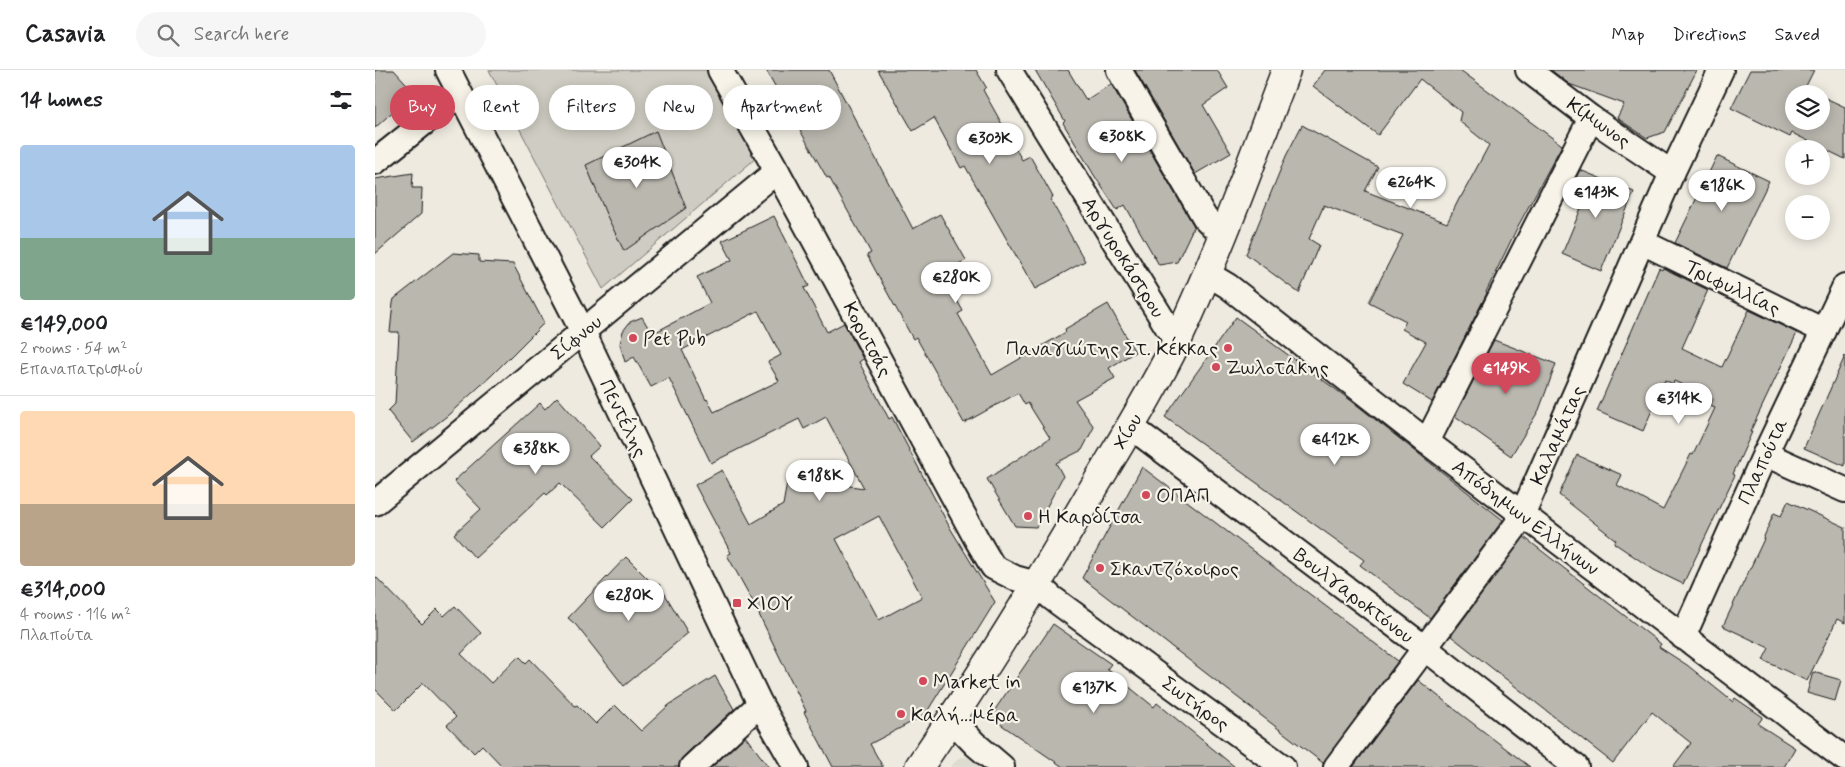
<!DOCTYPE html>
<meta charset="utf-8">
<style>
body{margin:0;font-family:Mynerve,sans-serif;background:#f6f6f6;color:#202124;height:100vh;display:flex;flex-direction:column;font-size:19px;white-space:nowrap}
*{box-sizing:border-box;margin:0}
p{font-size:16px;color:#757577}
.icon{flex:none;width:28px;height:28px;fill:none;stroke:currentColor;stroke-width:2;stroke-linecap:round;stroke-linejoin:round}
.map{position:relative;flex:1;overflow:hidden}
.drawer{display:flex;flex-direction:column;background:#fff;width:375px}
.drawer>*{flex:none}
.top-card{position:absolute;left:15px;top:15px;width:475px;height:45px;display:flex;gap:10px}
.tools{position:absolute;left:1410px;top:15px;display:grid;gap:10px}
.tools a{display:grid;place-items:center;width:45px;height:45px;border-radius:50%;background:#fff;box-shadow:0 2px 12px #0003;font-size:25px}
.price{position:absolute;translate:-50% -42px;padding:0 11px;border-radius:18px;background:#fff;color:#222;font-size:16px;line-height:32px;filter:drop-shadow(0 1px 2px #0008)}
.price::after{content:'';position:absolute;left:50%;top:30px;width:15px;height:11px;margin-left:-8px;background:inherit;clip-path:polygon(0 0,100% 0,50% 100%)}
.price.on{background:#d1495b;color:#fff}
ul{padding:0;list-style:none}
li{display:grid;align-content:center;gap:10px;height:265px;padding:0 20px}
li+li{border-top:1px solid #e0e0e0}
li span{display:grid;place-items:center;height:155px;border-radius:5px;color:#555}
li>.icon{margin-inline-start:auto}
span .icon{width:90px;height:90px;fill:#fffc;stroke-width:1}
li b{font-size:21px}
h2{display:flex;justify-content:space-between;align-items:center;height:60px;padding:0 20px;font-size:21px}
.pill{padding:0 18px;border-radius:22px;background:#fff;box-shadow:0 2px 12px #0003;font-size:18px;line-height:45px}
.pill.on{background:#d1495b;color:#fff}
header{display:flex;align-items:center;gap:30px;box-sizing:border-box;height:70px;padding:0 25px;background:#fff;border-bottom:1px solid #e0e0e0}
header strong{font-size:24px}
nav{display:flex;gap:28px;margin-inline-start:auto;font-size:18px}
.search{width:350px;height:45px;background:#f6f6f6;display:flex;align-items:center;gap:12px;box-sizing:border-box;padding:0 18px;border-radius:28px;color:#757577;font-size:19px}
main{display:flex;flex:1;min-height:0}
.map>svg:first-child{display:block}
.built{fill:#dedbd1}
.green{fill:#cfccc3;stroke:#767470}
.building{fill:#bab7af;stroke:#1c1c1c;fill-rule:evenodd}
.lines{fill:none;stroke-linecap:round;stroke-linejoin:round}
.minor-casing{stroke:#1c1c1c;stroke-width:28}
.tertiary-casing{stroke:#1c1c1c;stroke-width:31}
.minor{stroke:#f7f3e8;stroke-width:24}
.tertiary{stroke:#f7f3e8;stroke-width:28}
.poi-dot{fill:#d1495b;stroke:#f7f3e8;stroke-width:2}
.labels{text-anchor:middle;stroke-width:4.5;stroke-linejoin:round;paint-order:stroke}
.street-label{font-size:20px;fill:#1c1c1c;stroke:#f7f3e8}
.poi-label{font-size:20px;fill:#1c1c1c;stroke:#f7f3e8;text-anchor:start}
</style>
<header>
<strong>Casavia</strong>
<div class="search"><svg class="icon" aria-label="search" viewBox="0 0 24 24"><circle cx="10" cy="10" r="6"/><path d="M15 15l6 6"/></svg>Search here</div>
<nav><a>Map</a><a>Directions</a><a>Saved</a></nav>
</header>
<main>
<section class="drawer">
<h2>14 homes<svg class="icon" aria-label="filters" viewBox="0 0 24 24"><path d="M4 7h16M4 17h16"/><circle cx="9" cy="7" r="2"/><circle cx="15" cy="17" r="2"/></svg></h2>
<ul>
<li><span style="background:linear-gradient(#a9c7e8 60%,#7fa58c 0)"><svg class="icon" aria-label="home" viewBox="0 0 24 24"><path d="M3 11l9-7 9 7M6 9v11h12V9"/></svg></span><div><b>€149,000</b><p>2 rooms · 54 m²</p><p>Επαναπατρισμού</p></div></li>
<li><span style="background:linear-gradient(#ffd9b3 60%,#b9a48a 0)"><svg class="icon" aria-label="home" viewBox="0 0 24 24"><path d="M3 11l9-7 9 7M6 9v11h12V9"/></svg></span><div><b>€314,000</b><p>4 rooms · 116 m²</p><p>Πλαπούτα</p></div></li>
</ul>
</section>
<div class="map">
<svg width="1470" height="697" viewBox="0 0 1470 697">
<rect width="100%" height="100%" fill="#eeeae0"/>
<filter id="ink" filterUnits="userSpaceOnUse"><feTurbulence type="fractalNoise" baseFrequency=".02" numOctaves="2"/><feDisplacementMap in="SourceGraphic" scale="10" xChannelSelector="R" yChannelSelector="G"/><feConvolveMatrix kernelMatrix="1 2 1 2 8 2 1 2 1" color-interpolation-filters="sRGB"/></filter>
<g filter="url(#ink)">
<!-- built -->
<polygon class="built" points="585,687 593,687 606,697 575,697"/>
<!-- green -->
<polygon class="green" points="114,0 333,0 381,88 228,219"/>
<!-- building -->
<g class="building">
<polygon points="0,0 19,0 39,22 0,58"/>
<polygon points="391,0 454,0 538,159 565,144 591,190 567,203 588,241 583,244 617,305 691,262 690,259 733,234 760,282 734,298 740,308 700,330 719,357 707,380 681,393 688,406 661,457 640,456 612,409 675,368 653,333 650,335 643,323 589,353 541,267 538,269 517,231 492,185 496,183 454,107 452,108"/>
<polygon points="503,0 601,0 611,17 608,20 647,90 655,86 678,127 675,129 710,191 660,219 590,96 586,98 559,48 538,61"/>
<polygon points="660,0 693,0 711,30 736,14 819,156 802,192 784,195 750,135 742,140 719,105 688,53 690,51"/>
<polygon points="760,0 842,0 853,18 828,35 856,83 820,104"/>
<polygon points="950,0 1085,0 1187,75 1142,158 1111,222 1112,223 1057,332 1028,314 1051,272 1027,259 1031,251 994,232 1028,165 949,135 934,169 944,175 924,223 871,184 911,86 927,55 1003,97 990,121 1072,153 1085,127 1086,127 1114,75 1084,51 1086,42 1045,9 1003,65 938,16"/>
<polygon points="1176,0 1322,0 1290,62 1272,68 1242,48 1249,34 1194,14"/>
<polygon points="1375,0 1439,0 1431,16 1442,24 1419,24 1419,51 1446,51 1446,26 1470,37 1470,89 1417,63 1415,67 1356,38"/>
<polygon points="281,61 311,138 249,181 231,144 211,95"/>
<polygon points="1342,86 1394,111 1352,198 1300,173"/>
<polygon points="1205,100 1259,122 1226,201 1187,184 1207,136 1190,129"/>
<polygon points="38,103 37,118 47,118 46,144 0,184 0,109"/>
<path d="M399 146 434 216 429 218 452 262 469 253 488 289 484 292 514 349 517 347 574 456 620 532 550 645 495 674 508 697H458L429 642 431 641 376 528 352 485 356 483 320 415 347 400 376 454 408 435 413 407 489 418 451 347 429 359 424 349 336 393 294 308 276 317 259 287 250 292 245 274 248 261 255 252 267 247 277 264 335 233 322 207 357 190 347 171ZM383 241 406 285 393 292 404 311 339 342 332 329 331 330 307 280ZM504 446 547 527 504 550 461 469Z"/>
<polygon points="78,183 104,185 104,192 138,194 169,253 116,306 72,346 38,372 13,341 20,334 24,262 15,262 18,233 19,229"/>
<polygon points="1284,198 1287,200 1288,198 1333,220 1307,278 1347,297 1374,240 1422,263 1375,362 1377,362 1358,404 1360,405 1308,514 1279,500 1239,473 1241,470 1184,425 1202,385 1247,405 1242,415 1288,440 1316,384 1318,385 1340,338 1335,336 1338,329 1299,311 1298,314 1290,310 1268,361 1222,341"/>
<polygon points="861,247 978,332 1128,450 1055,548 985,495 989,490 790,347"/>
<polygon points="1119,270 1181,294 1164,340 1136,386 1080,346"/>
<polygon points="1470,286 1470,396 1429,378"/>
<polygon points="182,327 225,376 214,386 258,429 230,457 185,413 172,425 170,423 100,488 79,464 106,439 79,411 165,333 170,339"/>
<polygon points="767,397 1023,591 948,693 707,508"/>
<polygon points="1413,431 1470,457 1470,553 1462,549 1432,611 1388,590 1394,578 1348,556 1389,469 1388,469 1399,443 1406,446"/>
<polygon points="1149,467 1286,574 1284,577 1312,595 1358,632 1360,628 1388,647 1383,654 1420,678 1409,697 1298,697 1316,673 1277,642 1238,693 1076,566"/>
<polygon points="251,487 280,516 284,514 313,563 249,616 201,555 193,548"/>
<polygon points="0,506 47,554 62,539 69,546 80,536 106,563 86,584 116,613 144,586 151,593 155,589 200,636 202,635 221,654 240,635 266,661 294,635 340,606 359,639 308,687 304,697 128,697 107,675 99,683 72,655 81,647 48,613 21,640 0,619"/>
<polygon points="678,554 736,594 732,599 779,637 782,633 860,697 688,697 615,647"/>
<polygon points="1438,602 1466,610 1460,631 1432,623"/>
<polygon points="1043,610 1087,645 1155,697 978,697"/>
<polygon points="370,666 394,697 337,697"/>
</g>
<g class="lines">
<!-- minor casing -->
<g class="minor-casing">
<g id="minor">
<polyline points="73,0 208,262 385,634 421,697"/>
<polyline points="345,0 402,101 602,470 618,497 640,508 662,514 677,528 908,697"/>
<polyline points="634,0 801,271"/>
<polyline points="744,0 830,148 848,166"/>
<polyline points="1153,0 1216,48 1297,103"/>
<polyline points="0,92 85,24"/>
<polyline points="1267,172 1449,261"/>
<polyline points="833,204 853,216 1052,372 1470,689"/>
<polyline points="755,356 1050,578 1201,697"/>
<polyline points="1052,372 1216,48"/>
<polyline points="1390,384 1470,420"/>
<polyline points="0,433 402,101"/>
<polyline points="1308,567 1390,384 1470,216"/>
<polyline points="577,650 600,674 627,697"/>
<polyline points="317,697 385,634"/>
<polyline points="961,697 1140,457 1147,445 1297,103 1346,0"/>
</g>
</g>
<!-- tertiary casing -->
<g class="tertiary-casing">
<path id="tertiary" d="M544 697C603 611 658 522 711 431 742 378 776 325 803 269 844 181 877 91 911 0"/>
</g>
<!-- minor -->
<use href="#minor" class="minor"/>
<!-- tertiary -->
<use href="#tertiary" class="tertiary"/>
</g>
</g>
<!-- markers -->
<g class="poi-dot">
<circle cx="258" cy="268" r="5"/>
<circle cx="853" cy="278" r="5"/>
<circle cx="841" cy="297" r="5"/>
<circle cx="771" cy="425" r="5"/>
<circle cx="653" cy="446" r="5"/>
<circle cx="725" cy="498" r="5"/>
<rect x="357" y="528" width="10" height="10" rx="2.5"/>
<circle cx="548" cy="611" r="5"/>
<circle cx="526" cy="644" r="5"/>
</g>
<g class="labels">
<!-- street labels -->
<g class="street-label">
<text transform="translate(1224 52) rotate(35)" y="7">Κίμωνος</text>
<text transform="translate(749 187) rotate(58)" y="7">Αργυροκάστρου</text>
<text transform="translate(1358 217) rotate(26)" y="7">Τριφυλλίας</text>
<text transform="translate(201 267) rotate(-39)" y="7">Σίφνου</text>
<text transform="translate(493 269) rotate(62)" y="7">Κορυτσάς</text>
<text transform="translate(249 348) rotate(64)" y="7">Πεντέλης</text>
<text transform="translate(752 361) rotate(-60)" y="7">Χίου</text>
<text transform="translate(1182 365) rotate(-66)" y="7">Καλαμάτας</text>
<text transform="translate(1387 391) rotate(-65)" y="7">Πλαπούτα</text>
<text transform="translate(1151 447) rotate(37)" y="7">Απόδημων Ελλήνων</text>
<text transform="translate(979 525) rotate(37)" y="7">Βουλγαροκτόνου</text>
<text transform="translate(821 633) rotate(36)" y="7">Σωτήρος</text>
</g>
<!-- poi labels -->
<g class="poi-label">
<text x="268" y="275">Pet Pub</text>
<text x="843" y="285" text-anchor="end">Παναγιώτης Στ. Κέκκας</text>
<text x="851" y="304">Ζωλοτάκης</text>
<text x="781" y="432">ΟΠΑΠ</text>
<text x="663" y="453">Η Καρδίτσα</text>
<text x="735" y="505">Σκαντζόχοιρος</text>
<text x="372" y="540">ΧΙΟΥ</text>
<text x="558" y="618">Market in</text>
<text x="536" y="651">Καλή...μέρα</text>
</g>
</g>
</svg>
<div class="tools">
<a><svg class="icon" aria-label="layers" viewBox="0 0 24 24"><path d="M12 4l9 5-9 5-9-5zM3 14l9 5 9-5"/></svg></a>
<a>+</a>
<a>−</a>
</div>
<b class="price" style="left:747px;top:93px">€308K</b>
<b class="price" style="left:615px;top:95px">€303K</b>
<b class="price" style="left:262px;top:119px">€304K</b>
<b class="price" style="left:1036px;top:139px">€264K</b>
<b class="price" style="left:1347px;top:142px">€186K</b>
<b class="price" style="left:1221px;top:149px">€143K</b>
<b class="price" style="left:581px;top:234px">€280K</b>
<b class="price on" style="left:1131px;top:325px">€149K</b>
<b class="price" style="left:1304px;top:355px">€314K</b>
<b class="price" style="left:960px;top:396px">€412K</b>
<b class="price" style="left:161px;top:405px">€388K</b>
<b class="price" style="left:445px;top:432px">€188K</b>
<b class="price" style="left:254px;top:552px">€280K</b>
<b class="price" style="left:719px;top:644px">€137K</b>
<div class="top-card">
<a class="pill on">Buy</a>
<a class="pill">Rent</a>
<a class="pill">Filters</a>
<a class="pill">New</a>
<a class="pill">Apartment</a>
</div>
</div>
</main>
